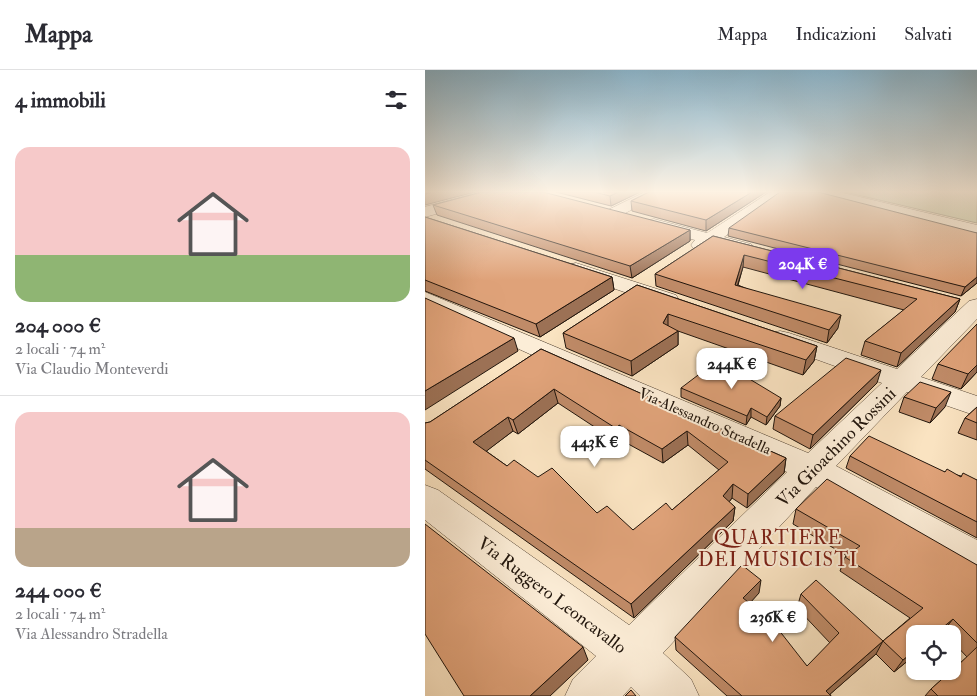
<!DOCTYPE html>
<html lang="it">
<meta charset="utf-8">
<style>
body{margin:0;font-family:"IM FELL Double Pica",serif;background:#f7f7f7;color:#2b2b33;height:100vh;display:flex;flex-direction:column;font-size:19px;white-space:nowrap}
*{box-sizing:border-box;margin:0}
p{font-size:16px;color:#7c7c81}
.icon{flex:none;width:28px;height:28px;fill:none;stroke:currentColor;stroke-width:2;stroke-linecap:round;stroke-linejoin:round}
.map{position:relative;flex:1;overflow:hidden}
.sheet{display:flex;flex-direction:column;background:#fff;width:425px}
.sheet>*{flex:none}
.controls{position:absolute;left:481px;top:555px;display:grid;gap:10px}
.controls a{display:grid;place-items:center;width:55px;height:55px;border-radius:10px;background:#fff;box-shadow:0 1px 4px #0004;font-size:25px}
.price{position:absolute;translate:-50% -42px;padding:0 11px;border-radius:10px;background:#fff;color:#222;font-size:16px;line-height:32px;filter:drop-shadow(0 1px 2px #0008)}
.price::after{content:'';position:absolute;left:50%;top:30px;width:15px;height:11px;margin-left:-8px;background:inherit;clip-path:polygon(0 0,100% 0,50% 100%)}
.price.selected{background:#7c3aed;color:#fff}
ul{padding:0;list-style:none}
li{display:grid;align-content:center;gap:10px;height:265px;padding:0 15px}
li+li{border-top:1px solid #e1e1e2}
li span{display:grid;place-items:center;height:155px;border-radius:15px;color:#555}
li>.icon{margin-inline-start:auto}
span .icon{width:90px;height:90px;fill:#fffc;stroke-width:1}
li b{font-size:21px}
h2{display:flex;justify-content:space-between;align-items:center;height:60px;padding:0 15px;font-size:21px}
header{display:flex;align-items:center;gap:30px;box-sizing:border-box;height:70px;padding:0 25px;background:#fff;border-bottom:1px solid #e1e1e2}
header strong{font-size:24px}
nav{display:flex;gap:28px;margin-inline-start:auto;font-size:18px}
main{display:flex;flex:1;min-height:0}
.map>svg:first-child{display:block}
.green{fill:#b9c597;stroke:#6d6d52}
.lines{fill:none;stroke-linecap:round;stroke-linejoin:round}
.minor-casing{stroke:#574839;stroke-width:1}
.minor{fill:#fcedd7;fill-rule:evenodd}
.wall{fill:#c08b68;stroke:#21150c;fill-rule:evenodd}
.shaded-wall{fill:#9c7155;stroke:#21150c}
.building{fill:#dfa279;stroke:#21150c;fill-rule:evenodd}
.labels{text-anchor:middle;stroke-width:4;stroke-linejoin:round;paint-order:stroke}
.street-label{font-size:15px;fill:#21150c;stroke:#fcedd7}
.near-street-label{font-size:18px;fill:#21150c;stroke:#fcedd7}
.near-neighbourhood-label{font-size:19px;letter-spacing:1px;fill:#7a1f14;stroke:#fcedd7}
</style>
<header>
<strong>Mappa</strong>
<nav><a>Mappa</a><a>Indicazioni</a><a>Salvati</a></nav>
</header>
<main>
<section class="sheet">
<h2>4 immobili<svg class="icon" aria-label="filters" viewBox="0 0 24 24"><path d="M4 7h16M4 17h16"/><circle cx="9" cy="7" r="2"/><circle cx="15" cy="17" r="2"/></svg></h2>
<ul>
<li><span style="background:linear-gradient(#f6c9c9 70%,#8fb573 0)"><svg class="icon" aria-label="home" viewBox="0 0 24 24"><path d="M3 11l9-7 9 7M6 9v11h12V9"/></svg></span><div><b>204 000 €</b><p>2 locali · 74 m²</p><p>Via Claudio Monteverdi</p></div></li>
<li><span style="background:linear-gradient(#f6c9c9 75%,#b9a48a 0)"><svg class="icon" aria-label="home" viewBox="0 0 24 24"><path d="M3 11l9-7 9 7M6 9v11h12V9"/></svg></span><div><b>244 000 €</b><p>2 locali · 74 m²</p><p>Via Alessandro Stradella</p></div></li>
</ul>
</section>
<div class="map">
<svg width="552" height="626" viewBox="0 0 552 626">
<rect width="100%" height="100%" fill="#fae3c1"/>
<filter id="stains"><feTurbulence type="fractalNoise" baseFrequency=".004" numOctaves="4"/><feColorMatrix values="0 0 0 0 .2 0 0 0 0 .09 0 0 0 0 .02 0 0 0 .5 -.17"/></filter>
<radialGradient id="worn" r=".72"><stop offset=".6" stop-color="#630" stop-opacity="0"/><stop offset="1" stop-color="#630" stop-opacity=".3"/></radialGradient>
<!-- green -->
<polygon class="green" points="420,122 552,122 552,153"/>
<g class="lines">
<!-- minor casing -->
<g class="minor-casing">
<g id="minor">
<polygon points="57,122 81,122 79,125 0,147 0,137"/>
<polygon points="220,122 239,122 195,146 189,148 181,143 183,140"/>
<path d="M345 122H362L299 167 326 174 329 178 326 182C312 185 299 173 287 175 279 176 278 181 269 179L266 175 270 170 223 158 221 154 223 150 229 149 282 163Z"/>
<polygon points="389,122 414,122 552,155 552,165 391,125"/>
<polygon points="151,193 251,225 254,230 251,235 243,237 144,203 141,199 144,195"/>
<polygon points="0,222 383,383 457,313 346,273 343,268 346,263 355,261 364,263 472,299 544,231 552,229 552,249 496,307 552,326 552,346 482,322 411,396 552,470 552,508 538,503 391,417 238,583 266,609 274,626 215,626 206,617 198,626 140,626 148,609 171,586 0,450 0,415 13,420 204,555 362,402 0,236"/>
</g>
</g>
<!-- minor -->
<use href="#minor" class="minor"/>
</g>
<!-- wall -->
<g class="wall">
<polygon points="131,122 215,122 186,136"/>
<polygon points="224,122 341,122 281,161 207,141 206,131"/>
<polygon points="8,135 265,160 265,171 207,208 12,145"/>
<polygon points="0,147 187,207 189,220 115,267 0,221"/>
<polygon points="304,158 552,163 552,213 536,226 303,166"/>
<polygon points="288,166 535,229 530,242 472,297 436,285 440,271 479,240 318,197 313,215 413,258 402,273 231,216 230,204"/>
<polygon points="212,215 392,276 389,291 378,305 253,261 253,275 207,306 141,278 138,263"/>
<path d="M116 279 361 388 359 403 322 438 307 428 304 432 310 437 308 451 209 548 0 399V353L5 352ZM133 333 194 373 196 370 238 393 263 375 294 400 247 440 208 460 172 443 82 396 61 381 88 361 93 364Z"/>
<polygon points="513,294 552,302 536,319 507,309"/>
<polygon points="452,313 385,379 348,359 350,346"/>
<polygon points="256,318 356,328 355,336 341,355 326,347 321,355 256,327"/>
<polygon points="479,327 520,337 505,353 474,342"/>
<polygon points="552,337 552,370 533,363 540,348"/>
<polygon points="425,386 520,402 552,410 552,468 421,398"/>
<polygon points="371,439 552,495 552,626 500,626 506,619 542,587 528,572 528,564 520,564 518,562 516,564 490,564 490,585 469,602 451,584 405,624 406,626 302,626 251,580 250,567 334,523 324,533 382,596 405,573 372,538 376,524 458,571 485,548 415,501 420,487 422,486 368,454"/>
</g>
<!-- shaded-wall -->
<g class="shaded-wall">
<polygon points="9,122 50,122 0,135 0,124"/>
<polygon points="193,122 215,122 186,136 185,126"/>
<polygon points="327,122 341,122 281,161 281,150"/>
<polygon points="265,160 265,171 207,208 205,196"/>
<polygon points="319,185 318,197 309,227 310,215"/>
<polygon points="187,207 189,220 115,267 111,254"/>
<polygon points="552,207 552,213 536,226 540,217"/>
<polygon points="535,229 530,242 472,297 476,283"/>
<polygon points="243,244 243,258 238,253"/>
<polygon points="416,245 413,258 402,273 404,260"/>
<polygon points="253,261 253,275 207,306 206,291"/>
<polygon points="89,268 93,281 0,340 0,321"/>
<polygon points="392,276 389,291 378,305 381,290"/>
<polygon points="552,295 552,302 536,319 543,304"/>
<polygon points="456,300 452,313 385,379 388,365"/>
<polygon points="129,319 133,333 93,364 88,350"/>
<polygon points="526,322 520,337 505,353 511,338"/>
<polygon points="356,328 355,336 341,355 342,347"/>
<polygon points="326,338 326,347 321,355 322,346"/>
<polygon points="83,347 88,361 55,386 48,372"/>
<polygon points="194,355 196,370 194,373 192,359"/>
<polygon points="262,361 263,375 238,393 237,379"/>
<polygon points="361,388 359,403 322,438 323,424"/>
<polygon points="308,414 307,428 297,441 298,426"/>
<polygon points="310,437 308,451 209,548 206,534"/>
<polygon points="336,510 334,523 317,542 318,528"/>
<polygon points="528,549 516,564 510,564"/>
<polygon points="458,571 451,584 403,626 401,621"/>
<polygon points="158,577 163,590 125,626 105,626"/>
<polygon points="490,580 490,585 469,602 478,590"/>
</g>
<!-- building -->
<g class="building">
<polygon points="0,122 9,122 0,124"/>
<polygon points="57,122 118,122 265,160 205,196 8,135"/>
<polygon points="169,122 193,122 185,126"/>
<polygon points="224,122 327,122 281,150 206,131"/>
<polygon points="355,122 393,122 552,163 552,207 540,217 304,158"/>
<polygon points="0,147 187,207 111,254 0,210"/>
<polygon points="288,166 535,229 476,283 440,271 492,229 319,185 310,215 416,245 404,260 230,204"/>
<polygon points="212,215 392,276 381,290 243,244 238,253 253,261 206,291 138,263"/>
<polygon points="0,228 89,268 0,321"/>
<polygon points="552,254 552,295 543,304 513,294"/>
<path d="M116 279 361 388 323 424 308 414 298 426 310 437 206 534 0 390V353L5 352ZM129 319 192 359 194 355 237 379 262 361 303 392 247 440 241 433 208 460 182 436 172 443 127 398 113 407 89 390 82 396 48 372 83 347 88 350Z"/>
<polygon points="421,288 456,300 388,365 350,346"/>
<polygon points="293,290 356,328 342,347 326,338 322,346 256,318"/>
<polygon points="495,312 526,322 511,338 479,327"/>
<polygon points="552,337 552,353 540,348"/>
<polygon points="444,366 520,402 522,399 536,407 538,403 552,410 552,452 425,386"/>
<polygon points="402,409 552,495 552,573 528,549 510,564 490,564 490,580 478,590 458,571 498,538 420,487 435,476 371,439"/>
<polygon points="0,454 158,577 105,626 39,626 0,564"/>
<polygon points="317,495 336,510 318,528 346,550 382,596 414,563 376,524 391,510 458,571 401,621 406,626 317,626 250,567"/>
<polygon points="552,577 552,626 513,626 506,619 526,601 528,601 528,600"/>
<polygon points="206,620 211,626 200,626"/>
</g>
<!-- sky -->
<linearGradient id="sky" x2="0" y2="1"><stop stop-color="#8bb8d1"/><stop offset="0.58" stop-color="#fdf2e3"/><stop offset="1" stop-color="#fdf2e3" stop-opacity="0"/></linearGradient>
<rect width="552" height="210" fill="url(#sky)"/>
<g class="labels">
<!-- street labels -->
<g class="street-label">
<text transform="translate(280 351) rotate(24)" y="5">Via Alessandro Stradella</text>
</g>
<!-- near-street labels -->
<g class="near-street-label">
<text transform="translate(411 377) rotate(-45)" y="6">Via Gioachino Rossini</text>
<text transform="translate(127 525) rotate(37)" y="6">Via Ruggero Leoncavallo</text>
</g>
<!-- near-neighbourhood labels -->
<g class="near-neighbourhood-label">
<text x="353" y="474">QUARTIERE<tspan x="353" dy="22">DEI MUSICISTI</tspan></text>
</g>
</g>
<rect width="100%" height="100%" filter="url(#stains)"/>
<rect width="100%" height="100%" fill="url(#worn)"/>
</svg>
<div class="controls">
<a><svg class="icon" aria-label="locate" viewBox="0 0 24 24"><circle cx="12" cy="12" r="6"/><path d="M12 2v4M12 18v4M2 12h4M18 12h4"/></svg></a>
</div>
<b class="price selected" style="left:378px;top:220px">204K €</b>
<b class="price" style="left:307px;top:320px">244K €</b>
<b class="price" style="left:170px;top:398px">443K €</b>
<b class="price" style="left:348px;top:573px">236K €</b>
</div>
</main>
